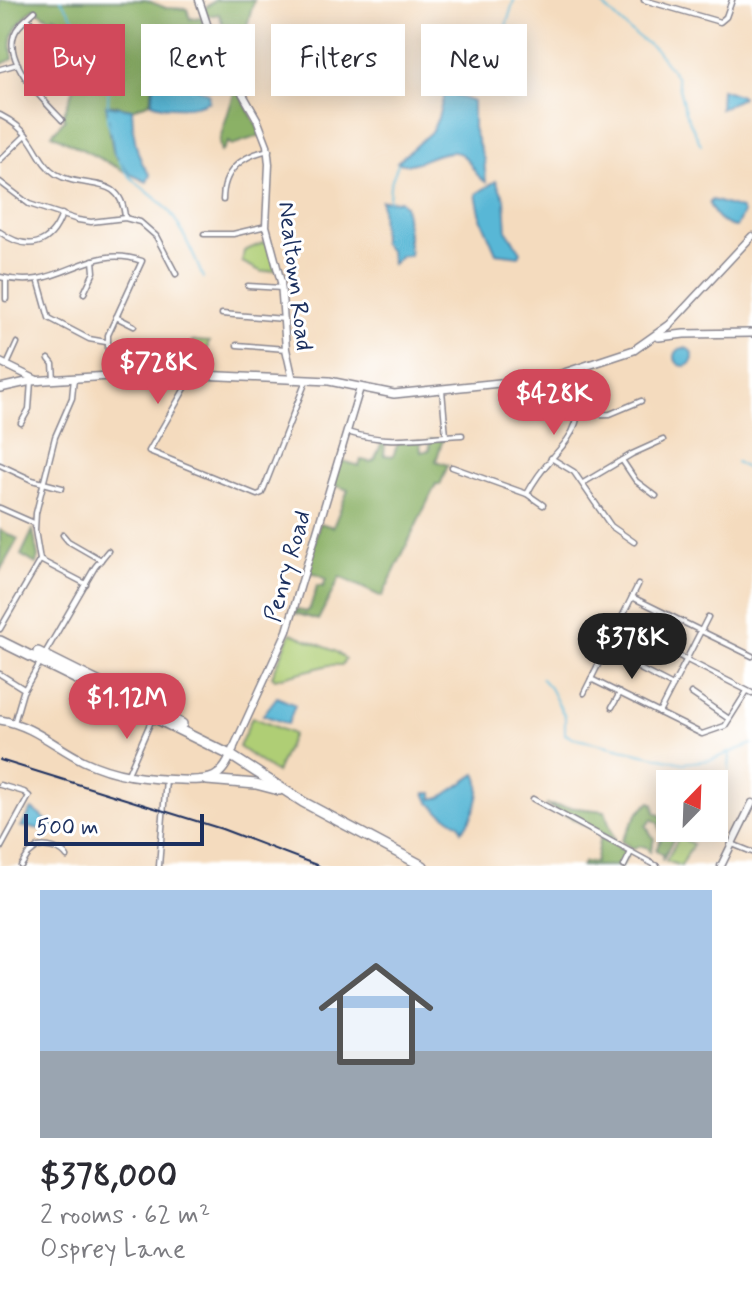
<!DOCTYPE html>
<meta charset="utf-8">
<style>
body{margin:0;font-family:Mynerve,sans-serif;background:#f2f2f3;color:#2b2b33;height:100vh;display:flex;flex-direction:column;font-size:30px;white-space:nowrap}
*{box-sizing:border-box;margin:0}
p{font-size:26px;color:#7c7c81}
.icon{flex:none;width:44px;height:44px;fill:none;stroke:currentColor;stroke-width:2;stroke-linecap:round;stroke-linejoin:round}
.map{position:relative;height:866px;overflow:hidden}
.sheet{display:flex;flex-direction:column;background:#fff;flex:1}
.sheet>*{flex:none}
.banner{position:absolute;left:24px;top:24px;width:704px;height:72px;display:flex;gap:16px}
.needle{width:52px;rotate:23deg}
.buttons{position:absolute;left:656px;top:770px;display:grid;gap:16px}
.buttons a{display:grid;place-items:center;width:72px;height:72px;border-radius:0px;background:#fff;box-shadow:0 4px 20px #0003;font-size:40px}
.scale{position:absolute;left:24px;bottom:20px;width:180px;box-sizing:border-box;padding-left:8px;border:4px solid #1b2f5e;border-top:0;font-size:22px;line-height:28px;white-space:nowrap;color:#1b2f5e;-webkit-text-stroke:6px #fff;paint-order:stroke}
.price{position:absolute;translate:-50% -68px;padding:0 18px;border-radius:28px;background:#d1495b;color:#fff;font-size:26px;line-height:52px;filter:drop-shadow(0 2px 4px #0008)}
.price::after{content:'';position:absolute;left:50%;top:48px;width:24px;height:18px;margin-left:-12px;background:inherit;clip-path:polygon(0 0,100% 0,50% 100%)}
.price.selected{background:#222;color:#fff}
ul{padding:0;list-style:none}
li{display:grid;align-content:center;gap:16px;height:424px;padding:0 40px}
li span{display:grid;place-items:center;height:248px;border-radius:0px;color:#555}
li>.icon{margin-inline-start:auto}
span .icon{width:144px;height:144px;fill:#fffc;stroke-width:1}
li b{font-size:34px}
.tag{padding:0 28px;border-radius:0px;background:#fff;box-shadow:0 4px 20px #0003;font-size:28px;line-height:72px}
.tag.selected{background:#d1495b;color:#fff}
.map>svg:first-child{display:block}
.green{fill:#afce75;stroke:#657e6a;stroke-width:2}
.forest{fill:#8bb166;stroke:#537062;stroke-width:2}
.water{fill:#58b7d6;stroke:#3a739a;stroke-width:2}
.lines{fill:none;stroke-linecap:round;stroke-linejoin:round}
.stream{stroke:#58b7d6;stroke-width:2}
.minor-casing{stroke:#88858e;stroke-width:7}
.tertiary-casing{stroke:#88858e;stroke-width:9}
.secondary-casing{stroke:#88858e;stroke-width:10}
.trunk-casing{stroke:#88858e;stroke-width:12}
.minor{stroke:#fff;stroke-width:4}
.tertiary{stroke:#fff;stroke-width:6}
.secondary{stroke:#fff;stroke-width:7}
.trunk{stroke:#fff;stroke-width:9}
.rail{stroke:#1b2f5e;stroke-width:2}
.labels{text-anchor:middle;stroke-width:6;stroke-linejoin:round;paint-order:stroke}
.street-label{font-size:24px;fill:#1b2f5e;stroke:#fff}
</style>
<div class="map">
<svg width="752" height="866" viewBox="0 0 752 866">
<rect width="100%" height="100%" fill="#fff"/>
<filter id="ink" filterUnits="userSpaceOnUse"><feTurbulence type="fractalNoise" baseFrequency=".0125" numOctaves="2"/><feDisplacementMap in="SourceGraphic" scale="16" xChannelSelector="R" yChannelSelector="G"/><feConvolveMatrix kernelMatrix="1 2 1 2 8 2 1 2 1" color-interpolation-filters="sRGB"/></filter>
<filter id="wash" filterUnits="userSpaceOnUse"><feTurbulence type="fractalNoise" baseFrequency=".006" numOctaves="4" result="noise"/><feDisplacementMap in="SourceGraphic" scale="32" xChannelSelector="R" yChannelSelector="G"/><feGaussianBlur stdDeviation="1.8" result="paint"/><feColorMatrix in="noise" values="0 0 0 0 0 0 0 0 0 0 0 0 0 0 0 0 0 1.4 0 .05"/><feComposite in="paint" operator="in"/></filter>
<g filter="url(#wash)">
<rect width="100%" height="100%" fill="#f4dbbe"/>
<!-- green -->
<g class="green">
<polygon points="267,241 276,270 262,272 242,262 244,251"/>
<polygon points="192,341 209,342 199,372 180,371"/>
<polygon points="291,633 335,651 345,659 342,665 329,665 275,679 272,676"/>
<polygon points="252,717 293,734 276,773 239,747"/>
<polygon points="679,837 693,844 681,866 666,861"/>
</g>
<!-- forest -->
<g class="forest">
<path d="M0 0H146L166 8 187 9 190 19 201 17 203 25 188 28 178 34 176 44 170 47 169 72 156 70 150 102 132 109 113 105 108 122 113 151 130 174 52 134 65 119 63 116 92 41 91 36 54 16 52 20 34 8C16 25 8 34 13 59L0 65Z"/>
<polygon points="215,0 254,0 243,40 234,42 237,53 234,66 224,50 230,41 240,37 241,31 232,26 223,25 219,14 207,16 204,9"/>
<polygon points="236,87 262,135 232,145 228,142 221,152 219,142"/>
<polygon points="443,439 436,461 448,465 440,485 436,484 382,597 340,577 318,620 295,613 296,609 306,612 310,608 317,586 323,587 326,579 306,570 320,523 333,527 348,490 332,484 340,460 359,466 361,460 370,462 375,459 382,442 385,443 384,455 393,456 398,443 420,441 421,452 430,450 429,440"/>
<polygon points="0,530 18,539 0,571"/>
<polygon points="33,530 38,557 36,564 21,555"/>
<polygon points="650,802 654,804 655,812 670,822 670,828 679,828 662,861 663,855 656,850 665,830 660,831 659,824 652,819 646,826 654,839 650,852 646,847 639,846 633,849 621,841 638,813"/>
<polygon points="546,805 605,811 614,840"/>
<polygon points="600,837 628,853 622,866 581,866 584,862 595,863"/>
</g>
<!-- water -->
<g class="water">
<path d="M156 69C174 73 191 85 208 93L209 101C194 109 168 109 152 103Z"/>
<polygon points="721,89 742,96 741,98 720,109"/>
<path d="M445 91 473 102V128L484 160 486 182C471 175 471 154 454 152 434 150 413 171 397 162L432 131 438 118Z"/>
<path d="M106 105 132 109C133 132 135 157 150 175L147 182 130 174 114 154Z"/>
<polygon points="496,181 505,199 507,231 521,252 519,256 496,253 481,218 476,194"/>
<polygon points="381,200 401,201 405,206 410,256 401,256 392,264 390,252 382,242"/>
<path d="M712 200 741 209 743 213 736 227C723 226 714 215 709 204Z"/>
<circle cx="684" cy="357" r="9"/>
<polygon points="277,697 295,705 288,724 263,715"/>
<path d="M476 774C485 788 473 821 461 831L460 825 439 811 429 802 425 793H433L432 799 442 797Z"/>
<polygon points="32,809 54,826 54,830 21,827"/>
</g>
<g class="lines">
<!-- stream -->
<g class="stream">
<polyline points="61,0 106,64 109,77 108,104"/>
<polyline points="597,0 630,31 656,50 676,76 685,112 701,145"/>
<path d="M445 91C456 71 466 77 484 77L499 49 514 0"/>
<polyline points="109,111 107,120 111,131"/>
<path d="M119 160C129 183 152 192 168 210 179 222 197 262 203 278"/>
<polyline points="389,200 390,185 398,164"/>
<polyline points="736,462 752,472"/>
<polyline points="541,678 550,688 565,717 565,734 573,738 683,763 711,760 752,744"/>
<polyline points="729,770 730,755"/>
</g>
</g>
</g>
<g filter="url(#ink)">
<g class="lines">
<!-- minor casing -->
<g class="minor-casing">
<g id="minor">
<polyline points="644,0 720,22 726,17 732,0"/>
<path d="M35 11C28 18 17 25 14 35 4 63 45 102 62 120"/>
<polyline points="27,19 42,32 87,52"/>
<polyline points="62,64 70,45"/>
<polyline points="0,69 18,64"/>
<path d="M0 115C12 121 22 128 29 139 38 151 43 166 56 174 84 191 121 172 125 217"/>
<polyline points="0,160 26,135"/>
<polyline points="0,182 29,204 78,220 91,222 125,218 140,222 156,236 176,274"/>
<path d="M223 200C223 170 241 156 269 150"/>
<path d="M0 232C28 252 51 246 62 214"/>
<polyline points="204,234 233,234 266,226"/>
<path d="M0 277C12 280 26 281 38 279 75 272 100 246 142 261L108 335V375"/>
<polyline points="6,279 6,299"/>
<polyline points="38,279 49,318 89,339 106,342"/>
<polyline points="248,286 282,288"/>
<polyline points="84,293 94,272 93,260"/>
<polyline points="222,314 284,319"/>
<polyline points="116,317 134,326"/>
<polyline points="237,345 286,349"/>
<polyline points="49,359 53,364 54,379"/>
<polyline points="7,365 17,343"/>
<polyline points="192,376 149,451 257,495 262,493 306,381"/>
<polyline points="442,390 446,436"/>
<polyline points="578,415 610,414 641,401"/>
<polyline points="21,423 29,409 31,381"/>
<path d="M347 432C389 445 420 437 462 435"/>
<polyline points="551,458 574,472 611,526 634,542"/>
<polyline points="622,460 636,481 656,496"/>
<polyline points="0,465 32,480 62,488"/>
<polyline points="452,467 527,494 543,505"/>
<polyline points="583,483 632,454 663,440"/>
<path d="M527 494C554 441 593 442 573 371"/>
<polyline points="0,508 34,523"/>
<polyline points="63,535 68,541 101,560"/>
<polyline points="40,560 86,584"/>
<polyline points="632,597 752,656"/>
<polyline points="618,625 752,693"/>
<polyline points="0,629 40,560 35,530 36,513 55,437 72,398 74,378"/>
<polyline points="605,651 673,686"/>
<polyline points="44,655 95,567 108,551"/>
<polyline points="0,674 24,689"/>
<polyline points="591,679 702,734 725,726 747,691"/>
<polyline points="584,693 638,585"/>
<polyline points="691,693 729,719"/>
<polyline points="612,707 620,693"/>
<polyline points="659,713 708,617"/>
<polyline points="14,723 23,692 40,663"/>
<polyline points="127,776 152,719"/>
<polyline points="0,785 24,792 29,796 0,849"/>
<polyline points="533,799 657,866"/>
<polyline points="732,844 752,852"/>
<path d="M21 866 28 855 38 847C48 845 62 849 67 857"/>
<polyline points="159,866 166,779"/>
<polyline points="624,866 631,852"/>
</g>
</g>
<!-- tertiary casing -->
<g class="tertiary-casing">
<g id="tertiary">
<polyline points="199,0 213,42 257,119 267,145 269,164 266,226 281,282 286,349 293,380"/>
<polyline points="668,326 752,236"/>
<polyline points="0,362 39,381"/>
<polyline points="233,749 287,631 360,388"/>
<polyline points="721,866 752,803"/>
</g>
</g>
<!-- secondary casing -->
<g class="secondary-casing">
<g id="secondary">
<polyline points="659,337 684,334 752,333"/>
<polyline points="0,388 31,381 156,373 329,381 394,394 549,378 634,350 668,326"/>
<path d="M0 720C33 725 55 747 84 761 115 776 147 779 181 780 210 781 223 780 233 749"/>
</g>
</g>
<!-- trunk casing -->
<g class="trunk-casing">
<g id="trunk">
<polyline points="0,641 230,755 303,802 423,866"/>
<polyline points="38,652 182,724"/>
<polyline points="207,780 256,784 279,790"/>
</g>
</g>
<!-- minor -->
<use href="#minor" class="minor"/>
<!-- tertiary -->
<use href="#tertiary" class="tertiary"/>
<!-- secondary -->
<use href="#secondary" class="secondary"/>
<!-- trunk -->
<use href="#trunk" class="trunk"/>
<!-- rail -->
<polyline class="rail" points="0,760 222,829 319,866"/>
</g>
</g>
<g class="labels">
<!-- street labels -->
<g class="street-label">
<text transform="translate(296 276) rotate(83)" y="8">Nealtown Road</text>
<text transform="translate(287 566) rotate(-74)" y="8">Penry Road</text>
</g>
</g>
</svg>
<div class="buttons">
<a><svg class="needle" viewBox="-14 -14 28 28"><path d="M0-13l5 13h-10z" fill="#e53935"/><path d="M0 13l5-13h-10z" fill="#7c7c81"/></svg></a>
</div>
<div class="scale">500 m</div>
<b class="price" style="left:158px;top:406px">$728K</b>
<b class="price" style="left:554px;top:437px">$428K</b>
<b class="price selected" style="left:632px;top:681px">$378K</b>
<b class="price" style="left:127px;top:741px">$1.12M</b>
<div class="banner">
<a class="tag selected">Buy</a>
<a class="tag">Rent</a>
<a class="tag">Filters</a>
<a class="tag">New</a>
</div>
</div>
<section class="sheet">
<ul>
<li><span style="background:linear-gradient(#a9c7e8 65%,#9aa5b1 0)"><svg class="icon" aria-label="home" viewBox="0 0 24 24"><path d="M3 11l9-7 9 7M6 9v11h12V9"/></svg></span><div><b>$378,000</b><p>2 rooms · 62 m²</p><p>Osprey Lane</p></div></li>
</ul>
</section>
